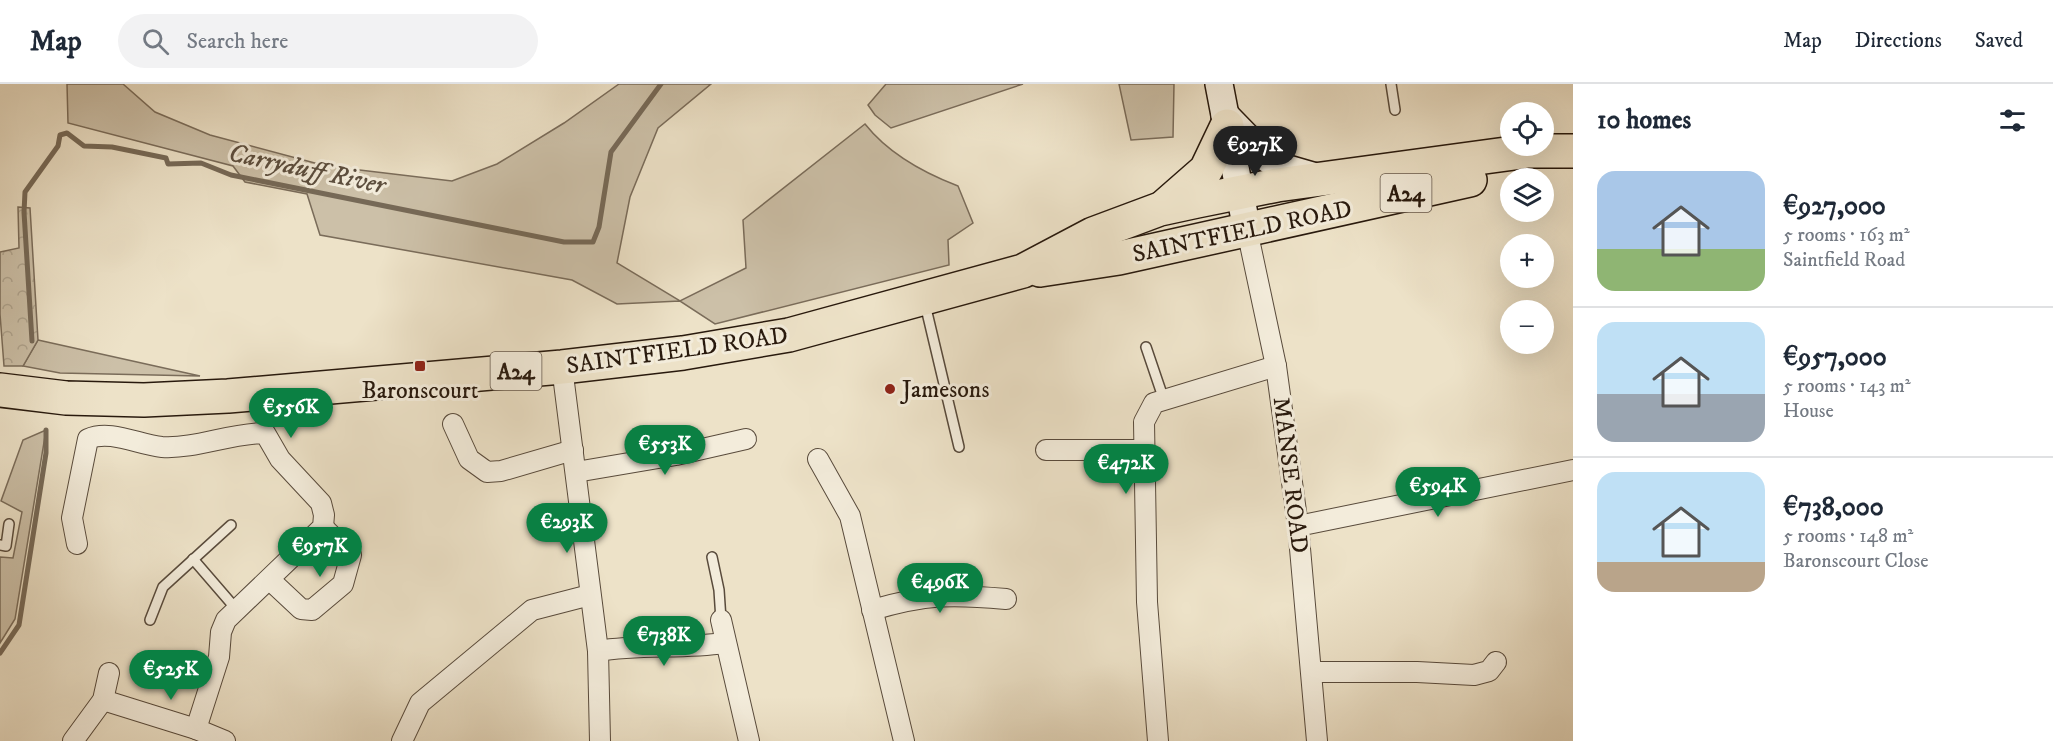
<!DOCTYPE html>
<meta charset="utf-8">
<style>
body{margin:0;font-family:"IM FELL DW Pica",serif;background:#f2f2f3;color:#1f2937;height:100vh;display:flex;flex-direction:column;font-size:22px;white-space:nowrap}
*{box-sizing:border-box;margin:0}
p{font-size:20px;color:#747a83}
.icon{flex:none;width:33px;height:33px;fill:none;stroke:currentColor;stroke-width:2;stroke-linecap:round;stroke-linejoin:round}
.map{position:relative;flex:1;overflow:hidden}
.side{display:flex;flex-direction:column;background:#fff;width:480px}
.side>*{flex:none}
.fabs{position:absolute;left:1500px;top:18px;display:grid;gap:12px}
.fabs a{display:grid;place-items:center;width:54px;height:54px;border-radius:50%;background:#fff;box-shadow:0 6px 24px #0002;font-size:30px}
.price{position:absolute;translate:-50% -51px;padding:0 14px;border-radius:21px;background:#0b8043;color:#fff;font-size:20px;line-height:39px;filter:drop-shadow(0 2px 3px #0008)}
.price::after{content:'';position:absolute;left:50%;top:36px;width:18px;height:14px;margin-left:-9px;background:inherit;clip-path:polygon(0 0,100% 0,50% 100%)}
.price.on{background:#222;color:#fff}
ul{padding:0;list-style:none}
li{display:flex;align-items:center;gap:18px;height:150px;padding:0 24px}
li+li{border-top:2px solid #e0e1e3}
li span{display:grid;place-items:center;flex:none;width:168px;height:120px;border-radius:18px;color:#555}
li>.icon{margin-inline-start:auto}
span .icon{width:72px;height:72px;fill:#fffc;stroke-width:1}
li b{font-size:26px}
h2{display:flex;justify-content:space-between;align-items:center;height:72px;padding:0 24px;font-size:26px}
header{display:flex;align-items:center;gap:36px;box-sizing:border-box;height:84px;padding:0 30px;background:#fff;border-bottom:2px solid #e0e1e3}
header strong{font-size:28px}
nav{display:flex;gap:33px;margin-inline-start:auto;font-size:21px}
.search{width:420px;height:54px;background:#f2f2f3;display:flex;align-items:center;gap:15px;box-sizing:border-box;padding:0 21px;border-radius:33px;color:#747a83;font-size:22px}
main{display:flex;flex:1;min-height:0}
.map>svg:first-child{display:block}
.green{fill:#ccc0a8;stroke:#7a6c5a;stroke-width:1.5}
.forest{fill:url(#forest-crowns);stroke:#7a6c5a;stroke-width:1.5}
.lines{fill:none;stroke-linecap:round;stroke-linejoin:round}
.stream{stroke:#766957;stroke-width:5}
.lane-casing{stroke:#594b3c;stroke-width:12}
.street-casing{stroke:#594b3c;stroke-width:22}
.secondary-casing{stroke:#28190d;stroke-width:30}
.highway-casing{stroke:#28190d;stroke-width:36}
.lane{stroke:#f3ecdb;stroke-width:9}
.street{stroke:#f3ecdb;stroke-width:20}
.secondary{stroke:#f3ecdb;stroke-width:27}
.highway{stroke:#ede2c8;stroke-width:33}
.poi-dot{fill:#8f2418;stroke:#f3ecdb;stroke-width:2}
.labels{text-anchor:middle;stroke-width:6;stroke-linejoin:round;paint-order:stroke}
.shield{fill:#f3ecdb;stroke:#65584b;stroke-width:1.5}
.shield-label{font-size:22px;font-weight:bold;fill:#28190d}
.street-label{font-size:24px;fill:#28190d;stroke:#f3ecdb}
.poi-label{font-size:24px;fill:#28190d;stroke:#f3ecdb;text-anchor:start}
.water-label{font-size:26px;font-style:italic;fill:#5c4e3e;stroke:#f3ecdb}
</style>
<header>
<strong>Map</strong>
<div class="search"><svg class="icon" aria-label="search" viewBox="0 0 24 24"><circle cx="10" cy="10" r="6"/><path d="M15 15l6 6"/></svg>Search here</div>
<nav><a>Map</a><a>Directions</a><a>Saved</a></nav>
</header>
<main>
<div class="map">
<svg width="1573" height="657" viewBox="0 0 1573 657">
<defs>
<pattern id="forest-crowns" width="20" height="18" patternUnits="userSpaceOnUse" patternTransform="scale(1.5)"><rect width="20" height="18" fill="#ccc0a8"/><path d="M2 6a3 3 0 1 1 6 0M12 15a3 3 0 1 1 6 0" fill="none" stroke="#afa48f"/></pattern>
</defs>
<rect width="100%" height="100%" fill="#ede2c8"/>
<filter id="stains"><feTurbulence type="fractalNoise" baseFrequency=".00333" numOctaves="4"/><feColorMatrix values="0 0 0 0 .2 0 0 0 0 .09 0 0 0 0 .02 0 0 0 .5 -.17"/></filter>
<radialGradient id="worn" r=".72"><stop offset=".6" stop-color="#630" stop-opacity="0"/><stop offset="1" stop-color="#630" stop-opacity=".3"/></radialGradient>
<!-- green -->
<g class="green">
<path d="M67 0H123L155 28 210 51 326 82 452 97 497 80 564 39 619 0H711L658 44 630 113 617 179 680 217 746 184 743 136 865 40C888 69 924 89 958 102L973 139 948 156 949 181 715 240 680 217 617 220 572 196 320 151 307 110 245 98 233 82 68 39Z"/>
<polygon points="886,0 1023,0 891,44 875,31 868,21"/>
<polygon points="1119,0 1174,0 1173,53 1131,56"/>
<polygon points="38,256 200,292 60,289 23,282"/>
<polygon points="46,346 15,535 0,559 0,473 13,474 22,428 1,417 23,356"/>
</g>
<!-- forest -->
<polygon class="forest" points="18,123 30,124 38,256 23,282 4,282 0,230 0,168 19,164"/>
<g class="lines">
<!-- stream -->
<g class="stream">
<polyline points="32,257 24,128 25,108 58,62 60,51 67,49 84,62 112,63 166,74 168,80 201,79 231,91 564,158 593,158 599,143 611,68 661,0"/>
<polyline points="0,569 19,541 46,369 46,346"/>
</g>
<!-- lane casing -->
<g class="lane-casing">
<g id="lane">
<polyline points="1391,0 1395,26"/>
<polyline points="925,220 959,363"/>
<polyline points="1146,263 1164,316"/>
<polyline points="0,461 6,462 9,440"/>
<polyline points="712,473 719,506 721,536"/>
<polyline points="193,475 237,526"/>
<polyline points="150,536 163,503 231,441"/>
</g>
</g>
<!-- street casing -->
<g class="street-casing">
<g id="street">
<polyline points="1247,146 1276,282 1298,442 1317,657"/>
<polyline points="562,283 598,567 600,657"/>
<polyline points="453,340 469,375 487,388 501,387 573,366"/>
<polyline points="1046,366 1144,366"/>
<polyline points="818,375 850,432 904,657"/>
<polyline points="576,388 676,371 746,355"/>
<polyline points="1298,442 1573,386"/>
<path d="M77 460 72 434 88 355C110 345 139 361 162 363 197 365 229 349 265 349L280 375 321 419 324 431 323 443 226 536 221 548 219 573 196 645"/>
<polyline points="270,496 301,525 312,526 343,500 351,471 323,443"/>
<path d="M872 526C926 510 952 510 1006 515"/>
<polyline points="721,536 749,657"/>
<path d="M598 567C640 560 682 565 724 559"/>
<polyline points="1313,588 1417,588 1474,591 1489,587 1496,578"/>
<polyline points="103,616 196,645 225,657"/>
<polyline points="73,657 103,616 109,589"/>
<polyline points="402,657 420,619 532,526 590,511"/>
<polyline points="1158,657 1147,518 1144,338 1154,319 1276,282"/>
</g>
</g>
<!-- secondary casing -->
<g class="secondary-casing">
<g id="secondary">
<polyline points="1219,0 1247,146"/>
<polyline points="1225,31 1268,75 1281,83 1319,94"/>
</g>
</g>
<!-- highway casing -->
<g class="highway-casing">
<g id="highway">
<polyline points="1166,121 1206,86 1227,42"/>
<polyline points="1040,186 1119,174 1470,96"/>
<polyline points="0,306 66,314 144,316 228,312 562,283 683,269 789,251 1023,187 1093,150 1160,125 1197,117 1277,101 1528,67 1573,67"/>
</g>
</g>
<!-- lane -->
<use href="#lane" class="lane"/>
<!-- street -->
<use href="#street" class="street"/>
<!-- secondary -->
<use href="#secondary" class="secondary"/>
<!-- highway -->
<use href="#highway" class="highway"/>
</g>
<!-- markers -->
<g class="poi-dot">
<rect x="414" y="276" width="12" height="12" rx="3"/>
<circle cx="890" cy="305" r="6"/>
</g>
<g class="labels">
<!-- shield labels -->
<g class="shield">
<rect x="1380.5" y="90" width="51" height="38" rx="4.5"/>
<rect x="490.5" y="268" width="51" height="38" rx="4.5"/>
</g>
<g class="shield-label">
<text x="1406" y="117">A24</text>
<text x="516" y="295">A24</text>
</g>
<!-- street labels -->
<g class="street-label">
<text transform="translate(1242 147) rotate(-12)" y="8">SAINTFIELD ROAD</text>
<text transform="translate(677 266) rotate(-8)" y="8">SAINTFIELD ROAD</text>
<text transform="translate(1291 391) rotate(83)" y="8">MANSE ROAD</text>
</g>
<!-- poi labels -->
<g class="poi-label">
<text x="902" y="313">Jamesons</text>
<text x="420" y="314" text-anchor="middle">Baronscourt</text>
</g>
<!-- water labels -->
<g class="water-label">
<text transform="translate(307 84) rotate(12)" y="9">Carryduff River</text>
</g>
</g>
<rect width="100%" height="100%" filter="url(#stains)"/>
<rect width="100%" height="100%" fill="url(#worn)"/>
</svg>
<div class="fabs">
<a><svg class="icon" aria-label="locate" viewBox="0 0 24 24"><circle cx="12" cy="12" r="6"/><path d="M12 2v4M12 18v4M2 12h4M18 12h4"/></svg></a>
<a><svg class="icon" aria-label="layers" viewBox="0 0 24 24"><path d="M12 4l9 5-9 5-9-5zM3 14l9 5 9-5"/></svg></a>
<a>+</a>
<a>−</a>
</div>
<b class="price on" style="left:1255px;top:93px">€927K</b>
<b class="price" style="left:291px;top:355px">€556K</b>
<b class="price" style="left:665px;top:392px">€553K</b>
<b class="price" style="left:1126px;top:411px">€472K</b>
<b class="price" style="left:1438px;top:434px">€594K</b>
<b class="price" style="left:567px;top:470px">€293K</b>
<b class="price" style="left:320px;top:494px">€957K</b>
<b class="price" style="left:940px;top:530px">€496K</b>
<b class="price" style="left:664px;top:583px">€738K</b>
<b class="price" style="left:171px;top:617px">€525K</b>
</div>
<section class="side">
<h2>10 homes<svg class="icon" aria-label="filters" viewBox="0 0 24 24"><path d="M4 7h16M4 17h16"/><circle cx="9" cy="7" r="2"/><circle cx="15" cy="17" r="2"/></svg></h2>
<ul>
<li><span style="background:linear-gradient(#a9c7e8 65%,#8fb573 0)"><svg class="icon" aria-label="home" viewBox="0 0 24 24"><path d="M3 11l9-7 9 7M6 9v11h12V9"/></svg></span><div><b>€927,000</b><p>5 rooms · 163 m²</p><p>Saintfield Road</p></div></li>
<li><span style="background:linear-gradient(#bfe0f5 60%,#9aa5b1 0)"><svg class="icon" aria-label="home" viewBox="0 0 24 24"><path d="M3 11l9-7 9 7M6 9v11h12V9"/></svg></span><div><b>€957,000</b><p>5 rooms · 143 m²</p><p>House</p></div></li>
<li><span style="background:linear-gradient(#bfe0f5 75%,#b9a48a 0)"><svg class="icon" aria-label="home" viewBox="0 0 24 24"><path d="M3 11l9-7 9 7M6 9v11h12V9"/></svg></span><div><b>€738,000</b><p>5 rooms · 148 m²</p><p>Baronscourt Close</p></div></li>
</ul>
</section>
</main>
